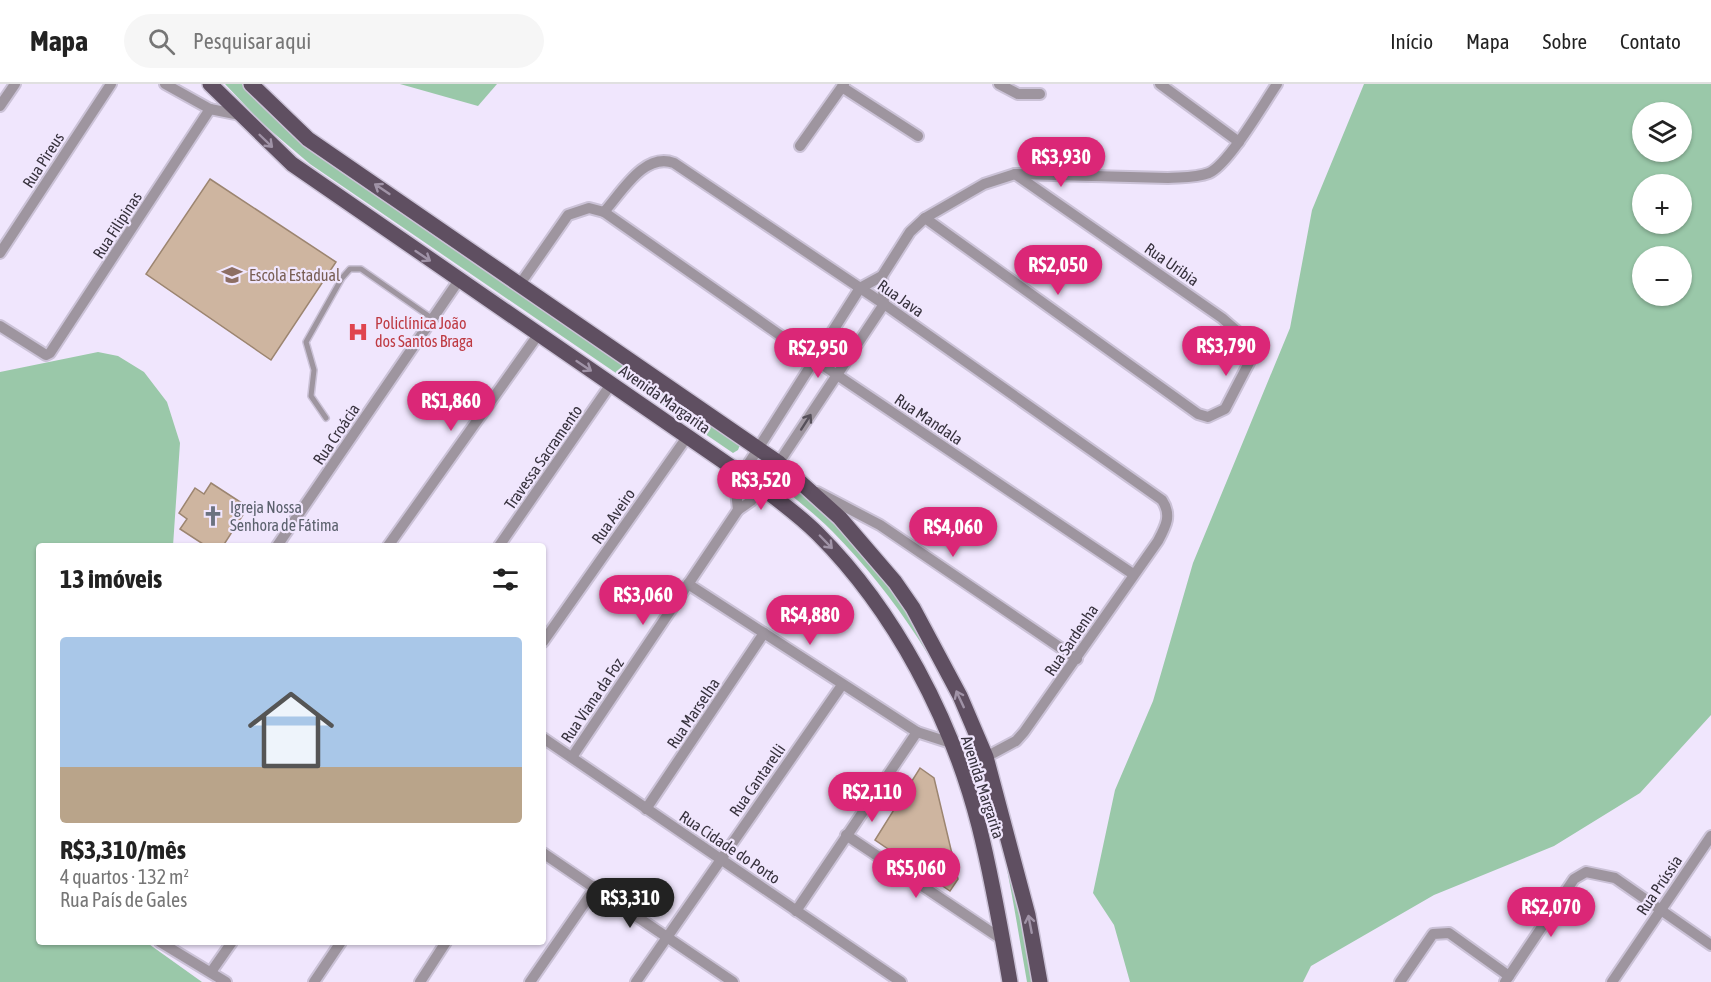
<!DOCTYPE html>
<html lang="pt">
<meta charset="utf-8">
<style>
body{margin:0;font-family:"Asap Condensed",sans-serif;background:#f6f6f6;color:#222;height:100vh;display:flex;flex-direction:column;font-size:22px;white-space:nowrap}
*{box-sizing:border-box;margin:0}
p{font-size:20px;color:#767676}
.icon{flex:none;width:33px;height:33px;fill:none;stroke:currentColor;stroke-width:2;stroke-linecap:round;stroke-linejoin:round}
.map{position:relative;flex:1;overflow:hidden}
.panel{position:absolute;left:36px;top:459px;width:510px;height:402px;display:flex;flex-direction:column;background:#fff;border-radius:6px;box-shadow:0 2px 4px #0004}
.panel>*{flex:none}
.controls{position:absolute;left:1632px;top:18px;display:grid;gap:12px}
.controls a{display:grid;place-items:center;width:60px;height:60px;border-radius:50%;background:#fff;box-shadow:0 2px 4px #0004;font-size:30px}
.price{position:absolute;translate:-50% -51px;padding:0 14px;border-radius:21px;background:#db2777;color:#fff;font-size:20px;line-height:39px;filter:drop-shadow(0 2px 3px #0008)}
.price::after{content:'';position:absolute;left:50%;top:36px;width:18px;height:14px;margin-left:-9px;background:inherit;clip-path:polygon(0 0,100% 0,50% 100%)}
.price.active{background:#222;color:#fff}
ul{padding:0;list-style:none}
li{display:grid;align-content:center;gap:12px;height:318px;padding:0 24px}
li span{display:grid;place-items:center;height:186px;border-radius:6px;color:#555}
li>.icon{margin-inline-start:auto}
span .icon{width:108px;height:108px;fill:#fffc;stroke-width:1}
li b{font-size:26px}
h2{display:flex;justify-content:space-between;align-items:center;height:72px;padding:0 24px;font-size:26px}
header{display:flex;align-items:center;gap:36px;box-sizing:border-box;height:84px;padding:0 30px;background:#fff;border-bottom:2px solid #e0e0e0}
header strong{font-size:28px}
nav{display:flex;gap:33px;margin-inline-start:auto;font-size:21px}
.search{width:420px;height:54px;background:#f6f6f6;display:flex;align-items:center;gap:15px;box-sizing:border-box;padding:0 21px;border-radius:33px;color:#767676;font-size:22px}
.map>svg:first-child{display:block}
.green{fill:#9ac8a9;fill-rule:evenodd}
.building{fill:#ceb5a0;stroke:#9c8570;stroke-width:1.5}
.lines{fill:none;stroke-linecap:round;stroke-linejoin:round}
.service-casing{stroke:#cbc2d7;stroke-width:8}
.minor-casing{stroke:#cbc2d7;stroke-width:14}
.primary-casing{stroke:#cbc2d7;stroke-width:18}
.service{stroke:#9e959f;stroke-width:5}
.minor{stroke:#9e959f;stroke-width:10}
.primary{stroke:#5f4f61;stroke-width:15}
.oneway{stroke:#a093a7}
.oneway2{stroke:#56505a}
.labels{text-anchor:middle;stroke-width:4.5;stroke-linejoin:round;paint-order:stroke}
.street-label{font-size:16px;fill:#37323d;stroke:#f0e6fd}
.education-label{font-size:16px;fill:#785e54;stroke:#f0e6fd;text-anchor:start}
.health-label{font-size:16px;fill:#be3a42;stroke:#f0e6fd;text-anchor:start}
.worship-label{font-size:16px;fill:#5b616d;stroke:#f0e6fd;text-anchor:start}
</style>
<header>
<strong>Mapa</strong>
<div class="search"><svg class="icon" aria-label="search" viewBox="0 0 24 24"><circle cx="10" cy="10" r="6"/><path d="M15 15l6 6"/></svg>Pesquisar aqui</div>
<nav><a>Início</a><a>Mapa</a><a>Sobre</a><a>Contato</a></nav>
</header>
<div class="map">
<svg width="1711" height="898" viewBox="0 0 1711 898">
<rect width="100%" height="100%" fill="#f0e6fd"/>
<!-- green -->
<g class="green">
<polygon points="225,0 242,0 287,45 740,361 738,366 733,369 310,80 263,40"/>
<polygon points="400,0 497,0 478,22"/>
<path d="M1364 0H1711V631L1640 709 1554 762 1434 811 1311 882 1303 898H1130L1114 841 1093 809 1115 706 1153 617 1193 479 1290 244 1312 126ZM1682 28V68H1642V28ZM1682 100V140H1642V100ZM1642 172H1682V212H1642Z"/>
<polygon points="98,268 118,272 144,288 167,318 180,359 173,462 39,462 39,858 146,858 202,898 0,898 0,288"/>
<path d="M782 389 812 411 892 498 999 692 1010 735 1043 898H1027C1015 830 1005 759 984 693 956 602 898 514 832 447 815 430 795 415 777 399Z"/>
</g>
<!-- building -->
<g class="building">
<polygon points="210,95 336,178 271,276 146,190"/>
<polygon points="211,399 248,423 223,462 206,462 180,445 187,435 179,429 195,404 204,410"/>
<polygon points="920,684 934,694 958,795 950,807 875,756"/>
</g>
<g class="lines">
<!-- service casing -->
<g class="service-casing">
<polyline id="service" points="326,334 311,312 314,286 306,258 342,194 350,185 361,185 433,235"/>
</g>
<!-- minor casing -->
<g class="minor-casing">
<g id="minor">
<polyline points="165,0 210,25 240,31"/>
<polyline points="999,0 1018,10 1040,10"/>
<polyline points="1160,0 1239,58"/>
<polyline points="842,3 918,52"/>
<polyline points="0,22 15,0"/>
<polyline points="800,62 844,0"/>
<path d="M604 128C622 108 644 68 674 79L884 220 1162 416C1172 431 1166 442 1158 457L1024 648 1016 657 986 673"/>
<polyline points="925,134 1198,330 1208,333 1225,325 1252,273 1251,262 1245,254 1222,234 1015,90"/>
<polyline points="0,169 111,0"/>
<polyline points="520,200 568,131 589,124 604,128 837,291 1133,490"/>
<polyline points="0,242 46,271 50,269 210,25"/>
<polyline points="817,408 880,441 1077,575"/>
<path d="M738 426 736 406 742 390 860 204 882 192 910 148 925 134 984 100 1015 90 1168 94C1182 93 1196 94 1209 89 1229 80 1264 19 1277 0"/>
<polyline points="277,462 459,196"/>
<polyline points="388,462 538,251"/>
<polyline points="499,462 611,300"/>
<polyline points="688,500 917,648"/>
<polyline points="543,558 687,353"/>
<polyline points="543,654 901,898"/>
<polyline points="572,673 738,426 751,417 762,404 884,220 882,192"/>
<polyline points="646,725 764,549"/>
<polyline points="846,751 1003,856"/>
<polyline points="543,769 733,898"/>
<polyline points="796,827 917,648 951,659"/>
<polyline points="160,858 226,898"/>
<polyline points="211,888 232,858"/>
<polyline points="314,898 341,858"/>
<polyline points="420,898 446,858"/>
<polyline points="530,898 595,804"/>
<polyline points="636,898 842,601"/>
<polyline points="1400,898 1433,850 1449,849 1509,892"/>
<polyline points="1505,898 1574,795 1586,788 1615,794 1711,861"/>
<polyline points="1612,898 1711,752"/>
</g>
</g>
<!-- primary casing -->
<g class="primary-casing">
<g id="primary">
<path d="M210 0 292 80 762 404C781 418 801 433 818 450 895 527 952 636 979 742 992 793 1001 846 1010 898"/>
<polyline points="251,0 308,55 779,379 840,434 895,498 913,524 960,612 986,673 1028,831 1040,898"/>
</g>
</g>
<!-- service -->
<use href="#service" class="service"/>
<!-- minor -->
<use href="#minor" class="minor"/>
<!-- primary -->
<use href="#primary" class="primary"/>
</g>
<!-- one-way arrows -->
<defs><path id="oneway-shaft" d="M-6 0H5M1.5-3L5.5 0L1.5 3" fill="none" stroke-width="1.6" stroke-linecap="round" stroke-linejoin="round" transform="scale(1.5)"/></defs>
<g class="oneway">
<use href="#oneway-shaft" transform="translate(266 57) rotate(44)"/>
<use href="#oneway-shaft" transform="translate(382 105) rotate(-146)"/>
<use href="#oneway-shaft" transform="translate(423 172) rotate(34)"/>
<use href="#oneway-shaft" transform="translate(584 282) rotate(34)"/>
<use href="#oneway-shaft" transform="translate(826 458) rotate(46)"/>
<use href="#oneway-shaft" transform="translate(960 615) rotate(-115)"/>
<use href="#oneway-shaft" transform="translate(1030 840) rotate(-101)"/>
</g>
<use class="oneway2" href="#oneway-shaft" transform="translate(806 338) rotate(-57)"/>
<!-- icons -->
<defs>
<g id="school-bare" transform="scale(1.62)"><path d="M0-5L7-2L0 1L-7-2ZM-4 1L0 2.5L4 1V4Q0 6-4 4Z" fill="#8d6e63" stroke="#f0e6fd" stroke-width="2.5" paint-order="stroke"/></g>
<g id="hospital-bare" transform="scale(1.62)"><path d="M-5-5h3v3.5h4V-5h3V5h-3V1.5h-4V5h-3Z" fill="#e0444e" stroke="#f0e6fd" stroke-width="2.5" paint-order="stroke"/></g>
<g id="church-bare" transform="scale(1.62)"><path d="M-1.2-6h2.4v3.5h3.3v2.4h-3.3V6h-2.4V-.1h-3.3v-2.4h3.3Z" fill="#6b7280" stroke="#f0e6fd" stroke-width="2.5" paint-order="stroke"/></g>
</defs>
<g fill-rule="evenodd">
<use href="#school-bare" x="232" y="191"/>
<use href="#hospital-bare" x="358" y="248"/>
<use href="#church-bare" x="213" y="432"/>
</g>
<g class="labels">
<!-- street labels -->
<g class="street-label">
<text transform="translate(43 76) rotate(-57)" y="6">Rua Pireus</text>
<text transform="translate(117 141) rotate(-57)" y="6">Rua Filipinas</text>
<text transform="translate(1172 180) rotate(35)" y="6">Rua Uribia</text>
<text transform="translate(901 214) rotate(35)" y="6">Rua Java</text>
<text transform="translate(665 315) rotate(35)" y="6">Avenida Margarita</text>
<text transform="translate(929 335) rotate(34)" y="6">Rua Mandala</text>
<text transform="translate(336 350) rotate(-56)" y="6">Rua Croácia</text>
<text transform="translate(543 373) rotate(-55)" y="6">Travessa Sacramento</text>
<text transform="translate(613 432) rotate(-55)" y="6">Rua Aveiro</text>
<text transform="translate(1071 556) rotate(-56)" y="6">Rua Sardenha</text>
<text transform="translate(592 616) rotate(-56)" y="6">Rua Viana da Foz</text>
<text transform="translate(693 629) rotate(-56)" y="6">Rua Marselha</text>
<text transform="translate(757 696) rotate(-55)" y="6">Rua Cantarelli</text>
<text transform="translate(983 703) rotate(72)" y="6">Avenida Margarita</text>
<text transform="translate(730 763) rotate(34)" y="6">Rua Cidade do Porto</text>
<text transform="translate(1659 801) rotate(-56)" y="6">Rua Prússia</text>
</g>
<!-- education labels -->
<g class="education-label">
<text x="249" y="197">Escola Estadual</text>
</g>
<!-- health labels -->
<g class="health-label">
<text x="375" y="245">Policlínica João<tspan x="375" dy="18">dos Santos Braga</tspan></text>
</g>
<!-- worship labels -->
<g class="worship-label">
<text x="230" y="429">Igreja Nossa<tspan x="230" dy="18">Senhora de Fátima</tspan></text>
</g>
</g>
</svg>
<div class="controls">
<a><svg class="icon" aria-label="layers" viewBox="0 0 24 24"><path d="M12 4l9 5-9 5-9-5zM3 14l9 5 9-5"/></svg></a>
<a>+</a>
<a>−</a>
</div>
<b class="price" style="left:1061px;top:104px">R$3,930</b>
<b class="price" style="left:1058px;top:212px">R$2,050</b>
<b class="price" style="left:1226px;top:293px">R$3,790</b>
<b class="price" style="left:818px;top:295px">R$2,950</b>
<b class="price" style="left:451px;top:348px">R$1,860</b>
<b class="price" style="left:761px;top:427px">R$3,520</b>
<b class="price" style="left:953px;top:474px">R$4,060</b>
<b class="price" style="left:643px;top:542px">R$3,060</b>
<b class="price" style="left:810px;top:562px">R$4,880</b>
<b class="price" style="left:872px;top:739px">R$2,110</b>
<b class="price" style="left:916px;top:815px">R$5,060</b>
<b class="price active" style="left:630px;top:845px">R$3,310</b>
<b class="price" style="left:1551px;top:854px">R$2,070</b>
<section class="panel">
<h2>13 imóveis<svg class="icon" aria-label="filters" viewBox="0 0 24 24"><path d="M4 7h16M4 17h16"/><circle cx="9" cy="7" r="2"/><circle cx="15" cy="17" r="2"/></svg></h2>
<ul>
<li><span style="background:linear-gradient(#a9c7e8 70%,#b9a48a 0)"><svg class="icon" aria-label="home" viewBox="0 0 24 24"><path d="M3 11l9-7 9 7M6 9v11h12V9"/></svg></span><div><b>R$3,310/mês</b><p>4 quartos · 132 m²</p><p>Rua País de Gales</p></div></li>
</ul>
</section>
</div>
